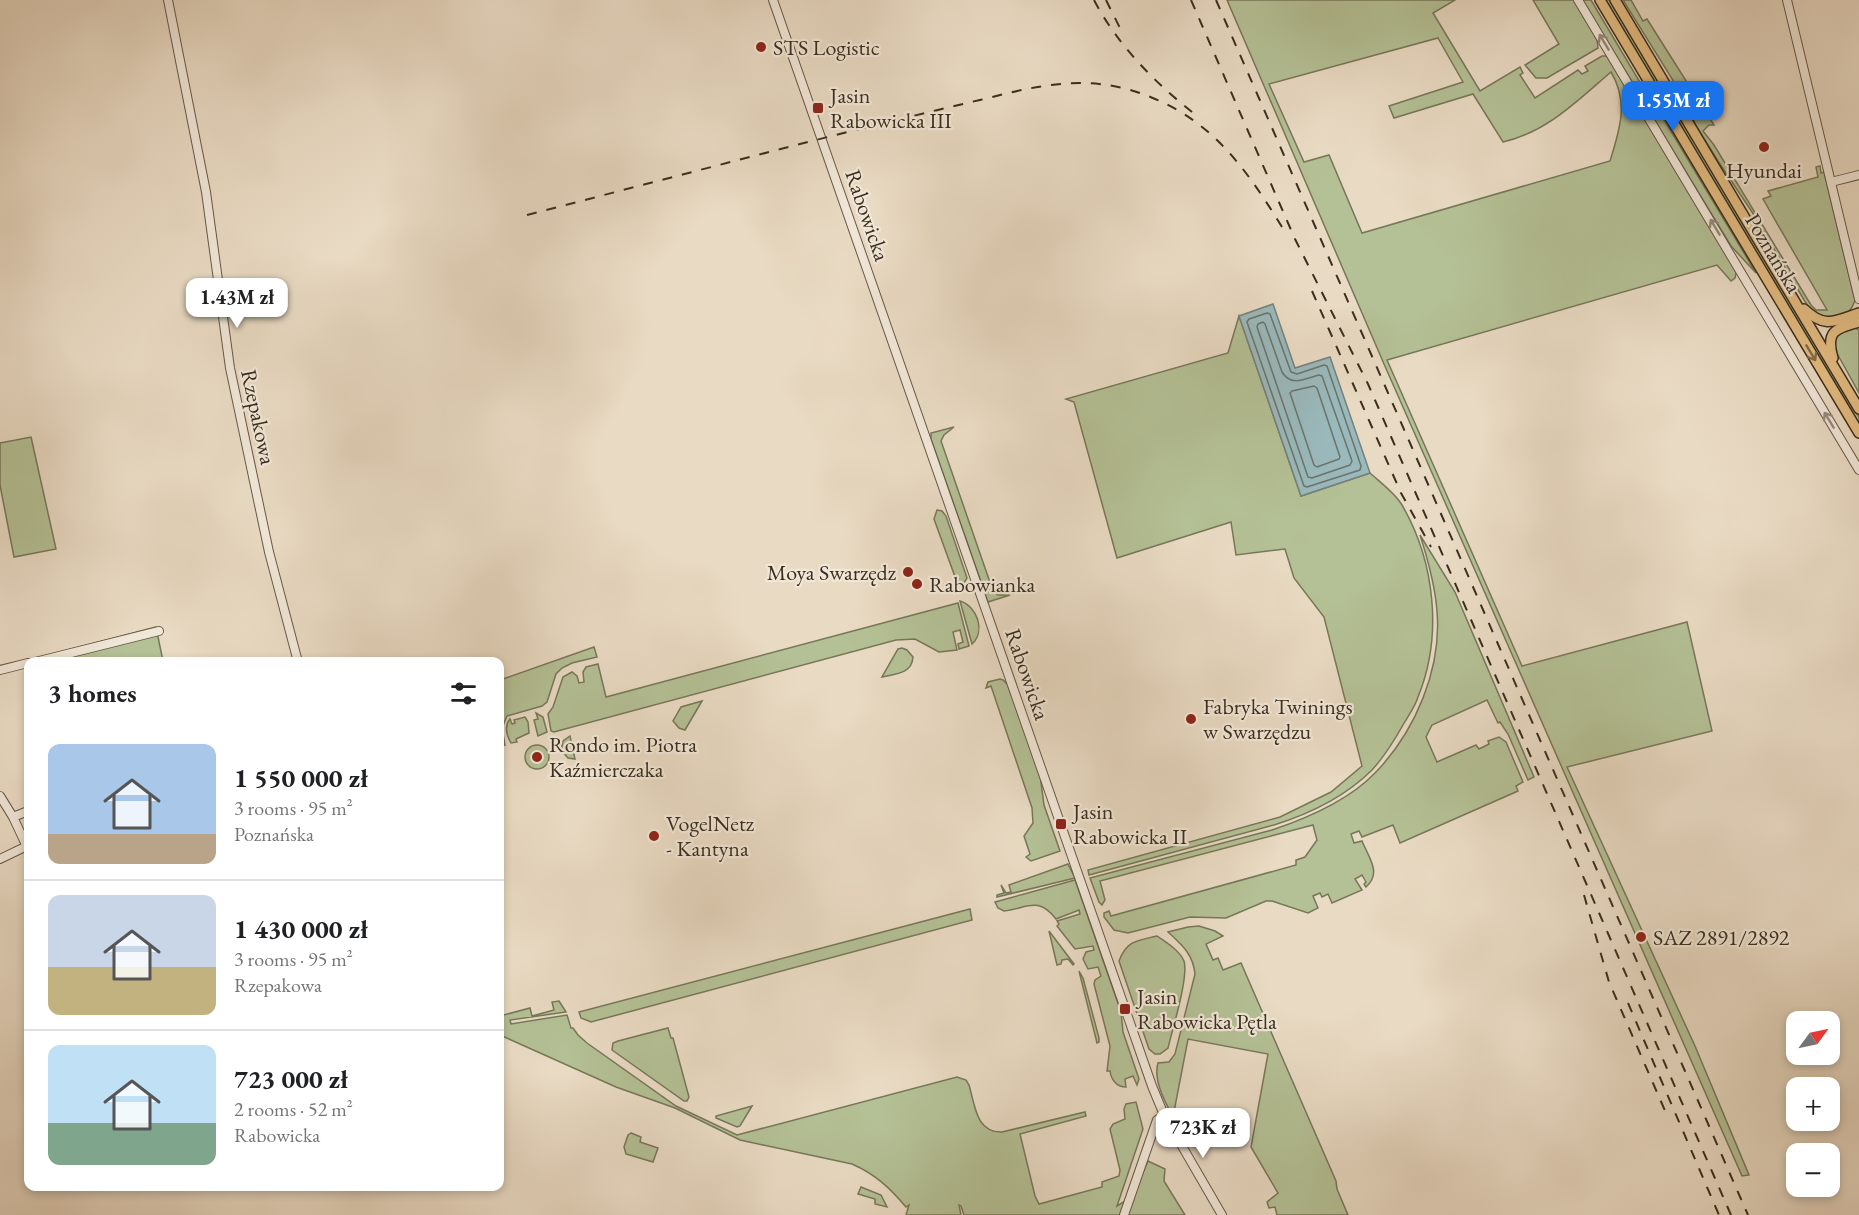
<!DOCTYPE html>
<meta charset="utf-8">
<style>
body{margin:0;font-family:"EB Garamond",serif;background:#f6f6f6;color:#202124;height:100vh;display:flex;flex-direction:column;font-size:22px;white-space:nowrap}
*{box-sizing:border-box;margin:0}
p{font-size:20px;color:#757577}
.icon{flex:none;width:33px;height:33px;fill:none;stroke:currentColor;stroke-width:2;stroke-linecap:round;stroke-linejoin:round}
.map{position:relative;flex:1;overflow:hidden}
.drawer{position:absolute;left:24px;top:657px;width:480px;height:534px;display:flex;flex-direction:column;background:#fff;border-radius:12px;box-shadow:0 3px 9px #0003}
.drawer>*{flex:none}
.needle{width:39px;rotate:57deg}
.tools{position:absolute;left:1786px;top:1011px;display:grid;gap:12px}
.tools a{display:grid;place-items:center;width:54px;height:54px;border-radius:12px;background:#fff;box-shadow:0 3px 9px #0003;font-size:30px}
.price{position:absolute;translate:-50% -51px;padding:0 14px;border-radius:12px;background:#fff;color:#222;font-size:20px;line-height:39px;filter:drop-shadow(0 2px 3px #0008)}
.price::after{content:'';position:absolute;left:50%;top:36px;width:18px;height:14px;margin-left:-9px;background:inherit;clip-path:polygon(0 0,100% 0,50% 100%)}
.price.selected{background:#1a73e8;color:#fff}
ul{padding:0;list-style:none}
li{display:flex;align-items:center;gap:18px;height:150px;padding:0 24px}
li+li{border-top:2px solid #e0e0e0}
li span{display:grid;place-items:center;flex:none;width:168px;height:120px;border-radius:12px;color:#555}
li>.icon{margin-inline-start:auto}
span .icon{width:72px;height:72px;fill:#fffc;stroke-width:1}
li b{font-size:26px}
h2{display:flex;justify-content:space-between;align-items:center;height:72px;padding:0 24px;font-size:26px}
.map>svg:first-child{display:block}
.green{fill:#b4c095;stroke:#777759;stroke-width:1.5;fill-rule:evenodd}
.water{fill:#9ab9bc;stroke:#74817c;stroke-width:1.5}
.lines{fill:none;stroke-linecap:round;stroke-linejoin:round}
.shore{stroke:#6a746c;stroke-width:1.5}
.minor-casing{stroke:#665946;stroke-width:10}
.major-casing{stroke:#3a2e1d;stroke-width:12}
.minor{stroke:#f1e7d8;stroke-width:8}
.major{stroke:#e4bd82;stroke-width:9}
.rail{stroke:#3a2e1d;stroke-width:2;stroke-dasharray:10 10;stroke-linecap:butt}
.oneway{stroke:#968a7a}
.oneway2{stroke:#866e4a}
.poi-dot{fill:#8f2418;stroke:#f1e7d8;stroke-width:2}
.labels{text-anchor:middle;stroke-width:4.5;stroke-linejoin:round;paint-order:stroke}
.poi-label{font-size:22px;fill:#3a2e1d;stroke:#f1e7d8;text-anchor:start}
.street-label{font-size:22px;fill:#3a2e1d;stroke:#f1e7d8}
</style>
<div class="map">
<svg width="1859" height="1215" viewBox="0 0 1859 1215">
<rect width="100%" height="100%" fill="#e9dac3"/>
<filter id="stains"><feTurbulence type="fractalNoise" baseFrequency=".00333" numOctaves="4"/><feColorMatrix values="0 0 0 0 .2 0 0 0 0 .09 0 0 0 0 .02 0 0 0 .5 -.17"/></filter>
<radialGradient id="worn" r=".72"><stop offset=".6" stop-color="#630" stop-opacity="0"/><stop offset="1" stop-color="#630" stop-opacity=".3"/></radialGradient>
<!-- green -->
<g class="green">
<path d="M1227 0H1455L1433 13 1480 91 1520 67 1523 73 1520 75 1535 98 1578 70 1582 74 1588 71 1585 66 1602 56H1607L1737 269 1735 278 1731 281 1717 265 1387 360 1522 666 1687 622 1712 731 1567 767 1695 1046 1749 1175 1742 1176 1384 364ZM1438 38 1463 82 1389 106 1394 118 1473 94 1503 142C1547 132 1577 101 1611 72 1629 102 1620 129 1610 161L1362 233 1329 155 1304 162 1269 84Z"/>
<polygon points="1533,0 1574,0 1597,39 1598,48 1547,78 1536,78 1525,65 1559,44"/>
<polygon points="1581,0 1591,0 1641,84 1646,104"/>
<polygon points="1605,0 1611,0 1859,417 1859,426"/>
<path d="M1623 0H1631L1643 21 1647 19 1714 125H1709L1703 131 1714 145 1811 305 1816 310H1827L1763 199 1771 196 1768 191 1818 177 1816 167 1820 166 1821 173 1824 172 1855 300C1848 324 1821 324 1807 305L1752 212 1718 161 1695 124 1684 98Z"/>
<polygon points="1651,98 1756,273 1731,246 1652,116"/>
<path d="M1239 316 1301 496 1370 473C1380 482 1395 493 1402 505 1435 562 1443 636 1418 697 1415 707 1408 716 1403 725 1394 741 1384 757 1372 770 1345 797 1309 814 1274 825L1089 875 1088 870 1280 817 1331 792 1362 766 1324 617 1294 578 1285 549 1236 555 1231 522 1117 558 1074 402 1066 399 1228 353Z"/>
<polygon points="1854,327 1859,330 1859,393 1834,348 1837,334"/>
<polygon points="954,427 944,435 941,441 993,591 998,595 1010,595 988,602 931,439 931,433"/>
<polygon points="31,437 56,549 14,557 0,485 0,443"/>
<polygon points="937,510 942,511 946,516 967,578 964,583 958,585 934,519"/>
<path d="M1420 535 1455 592 1534 777 1528 780 1508 734 1500 722 1498 723 1487 700 1432 725 1426 737 1437 762 1476 745 1479 749 1489 744 1488 741 1499 737 1506 742 1523 782 1516 786 1518 791 1400 843 1393 825 1362 837 1359 831 1351 834 1354 843 1362 841C1369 858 1382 873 1366 887L1364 884 1366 882 1362 875 1355 879 1362 890 1332 903 1328 894 1322 897 1320 893 1313 896 1318 908 1308 913 1272 901H1266L1226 918 1190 917 1128 933 1114 930 1104 917V913L1109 911 1111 916 1296 865V860L1305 857 1317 840 1313 825 1100 881 1105 900 1102 905 1099 902 1090 878 1272 830C1308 818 1348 801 1375 773 1415 732 1442 669 1437 611 1435 585 1428 560 1420 535Z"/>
<path d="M960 601C977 606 986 631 972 644Z"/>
<polygon points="958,603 969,646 959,649 958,644 963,642 960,630 953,632 957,650 939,652 915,639 896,640 554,732 551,731 548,714 553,707 563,677 572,672 577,676 579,683 584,682 583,672 586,667 598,664 606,697"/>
<polygon points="156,627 163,661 161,662 26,661"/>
<polygon points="594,647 597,657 572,663 562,668 556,674 547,702 542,706 507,716 502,728 505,745 500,747 500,680"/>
<path d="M902 648 907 650 913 657C912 674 895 674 882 677L898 649Z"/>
<polygon points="1000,679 1003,680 1008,685 1040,775 1044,805 1060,851 1031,861 1026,857 1030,854 1024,836 1033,823 1032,808 991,686 986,688 988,682"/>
<polygon points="702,701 685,730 679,728 673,721 681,707"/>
<polygon points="536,713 543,717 547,732 538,736 534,720 538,719"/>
<path d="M525 717 528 722 529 733 516 739 517 742 511 743C507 736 504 726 510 719L512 724 515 723 514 720Z"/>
<polygon points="570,736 575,759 568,758 561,750 563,741"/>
<circle cx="537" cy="757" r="12"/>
<polygon points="1068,864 1075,878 997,897 997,895 1004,893 1001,885 1006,893 1011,892 1009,885"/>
<path d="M1075 880 1121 1012 1123 1032 1139 1079 1137 1085 1133 1076 1125 1079 1126 1087C1116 1087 1111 1079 1110 1071H1107L1110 1046 1094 984 1095 980 1101 976 1098 967 1088 969 1083 959 1086 952 1094 950 1093 946 1075 949 1057 926 1059 924 1057 921 1080 914 1079 910 1056 919C1038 896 1028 908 1004 911L998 908 995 902Z"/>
<polygon points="970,909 972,920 591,1022 581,1018 579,1012"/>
<path d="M1199 926 1215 931 1223 936 1206 944 1213 960 1218 958 1223 970 1241 963 1336 1181 1337 1189 1348 1215H1277L1275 1207 1269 1208 1267 1202 1278 1193 1251 1147 1268 1054 1188 1039 1173 1117C1165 1102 1153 1080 1158 1063L1169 1062 1175 1054 1195 974C1193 954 1182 945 1168 932L1188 927Z"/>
<polygon points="1049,931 1074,964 1073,965 1068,959 1062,960 1061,964 1057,965"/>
<path d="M1157 936C1166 942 1179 950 1184 961 1189 976 1172 1031 1168 1048L1160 1054H1155L1149 1049 1119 961C1127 940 1137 941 1157 936Z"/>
<polygon points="1079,971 1083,978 1099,1038 1099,1042 1097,1043"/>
<path d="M559 1001 566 1012 510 1020 511 1024 567 1015 571 1028H573L578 1035 587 1043 676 1106 737 1135 957 1077 966 1080 969 1085C975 1105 976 1133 1002 1132L1085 1112 1086 1116 1020 1134 1035 1196 1039 1204 1102 1187V1182L1119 1176 1120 1170 1110 1129 1113 1124 1125 1119 1124 1109 1126 1104 1136 1102 1143 1129 1117 1206 1132 1197 1148 1161 1165 1169 1164 1181 1185 1215H964L961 1206 959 1205 961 1215H906L909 1205 906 1207C890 1188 875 1174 852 1164L740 1140 675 1108 616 1087 500 1035V1016L530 1008 532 1016 554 1010 552 1002Z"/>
<polygon points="668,1028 671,1038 673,1038 689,1097 687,1101 684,1101 612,1050 613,1043 618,1041"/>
<polygon points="752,1106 740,1126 737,1127 716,1118 716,1116"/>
<polygon points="631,1133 641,1137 640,1142 658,1148 653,1162 626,1154 624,1147 628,1135"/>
<polygon points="861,1187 881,1195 887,1207 875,1204 875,1199 858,1194"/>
</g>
<!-- water -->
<polygon class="water" points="1273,304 1295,368 1330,357 1370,473 1301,496 1239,316"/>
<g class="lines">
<!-- shore -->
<g class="shore">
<polygon points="1267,313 1270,314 1291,372 1297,374 1324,365 1327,366 1361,466 1360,470 1307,487 1304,486 1247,322 1249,319"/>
<path d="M1263 322 1265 324 1282 372C1291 387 1305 379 1319 375L1322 376 1352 461 1350 465 1312 478 1308 477 1257 327 1258 324Z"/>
<polygon points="1314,386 1317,388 1340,457 1339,459 1317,467 1314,465 1290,393 1292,391"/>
</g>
<!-- minor casing -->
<g class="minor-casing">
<g id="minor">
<polyline points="168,0 206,192 230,368 269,552 298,662"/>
<polyline points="773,0 1152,1086 1164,1115 1222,1215"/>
<polyline points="1578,0 1859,470"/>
<polyline points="1787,0 1859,299"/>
<polyline points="1831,182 1859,175"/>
<polyline points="35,662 159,631"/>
<polyline points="0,670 28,663"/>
<polyline points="0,796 13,817 28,849"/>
<polyline points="13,817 28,811"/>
<polyline points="0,859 27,846"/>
<polyline points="1124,1215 1157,1120 1164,1115"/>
</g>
</g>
<!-- major casing -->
<g class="major-casing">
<g id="major">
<polyline points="1600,0 1859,433"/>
<polyline points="1615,0 1859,409"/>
<path d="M1804 309C1825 329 1835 321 1859 313"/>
<path d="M1833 358C1825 331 1836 328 1859 322"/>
</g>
</g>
<!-- minor -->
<use href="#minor" class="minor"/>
<!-- major -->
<use href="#major" class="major"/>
<!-- rail -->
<g class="rail">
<path d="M1094 0C1117 44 1153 81 1192 112"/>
<polyline points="1106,0 1123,34"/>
<polyline points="1191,0 1295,239 1368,384 1731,1215"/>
<polyline points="1216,0 1748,1215"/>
<path d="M527 215C647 184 767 152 887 122 918 115 949 107 980 100 1028 88 1073 76 1123 88 1203 109 1241 160 1282 227"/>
<polyline points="1312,291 1401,493 1431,547"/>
<polyline points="1584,895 1609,982 1666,1113"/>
<polyline points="1628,1003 1719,1215"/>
</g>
</g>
<!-- one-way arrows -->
<defs><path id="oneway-shaft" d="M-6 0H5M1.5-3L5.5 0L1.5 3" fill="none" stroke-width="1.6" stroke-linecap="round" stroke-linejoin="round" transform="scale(1.5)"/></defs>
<g class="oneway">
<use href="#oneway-shaft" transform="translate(1604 42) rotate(-121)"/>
<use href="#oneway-shaft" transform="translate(1715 227) rotate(-121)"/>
<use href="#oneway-shaft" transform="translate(1829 420) rotate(-121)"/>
</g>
<use class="oneway2" href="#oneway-shaft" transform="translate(1811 353) rotate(59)"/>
<!-- markers -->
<g class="poi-dot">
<circle cx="761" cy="47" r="6"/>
<rect x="812" y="102" width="12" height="12" rx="3"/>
<circle cx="1764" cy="147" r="6"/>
<circle cx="908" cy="572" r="6"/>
<circle cx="917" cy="584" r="6"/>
<circle cx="1191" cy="719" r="6"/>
<circle cx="537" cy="757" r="6"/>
<rect x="1055" y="818" width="12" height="12" rx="3"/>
<circle cx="654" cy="836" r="6"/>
<circle cx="1641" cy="937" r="6"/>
<rect x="1119" y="1003" width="12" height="12" rx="3"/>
</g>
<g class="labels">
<!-- poi labels -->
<g class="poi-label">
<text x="773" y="55">STS Logistic</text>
<text x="830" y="103">Jasin<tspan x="830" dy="25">Rabowicka III</tspan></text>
<text x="1764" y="178" text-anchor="middle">Hyundai</text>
<text x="896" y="580" text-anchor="end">Moya Swarzędz</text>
<text x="929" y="592">Rabowianka</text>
<text x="1203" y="714">Fabryka Twinings<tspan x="1203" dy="25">w Swarzędzu</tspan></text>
<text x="549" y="752">Rondo im. Piotra<tspan x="549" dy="25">Kaźmierczaka</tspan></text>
<text x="1073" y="819">Jasin<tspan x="1073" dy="25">Rabowicka II</tspan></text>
<text x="666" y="831">VogelNetz<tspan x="666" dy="25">- Kantyna</tspan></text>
<text x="1653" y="945">SAZ 2891/2892</text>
<text x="1137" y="1004">Jasin<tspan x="1137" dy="25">Rabowicka Pętla</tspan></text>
</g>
<!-- street labels -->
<g class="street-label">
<text transform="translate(868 215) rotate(71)" y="8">Rabowicka</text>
<text transform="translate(1774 253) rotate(59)" y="8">Poznańska</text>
<text transform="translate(259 417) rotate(78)" y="8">Rzepakowa</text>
<text transform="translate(1028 674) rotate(71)" y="8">Rabowicka</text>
</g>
</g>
<rect width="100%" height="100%" filter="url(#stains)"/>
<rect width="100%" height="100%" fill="url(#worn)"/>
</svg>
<div class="tools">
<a><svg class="needle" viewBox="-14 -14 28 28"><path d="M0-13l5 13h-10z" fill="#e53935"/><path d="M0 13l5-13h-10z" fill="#757577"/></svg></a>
<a>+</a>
<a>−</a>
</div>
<b class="price selected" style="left:1673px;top:132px">1.55M zł</b>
<b class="price" style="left:237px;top:329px">1.43M zł</b>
<b class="price" style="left:1203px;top:1159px">723K zł</b>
<section class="drawer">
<h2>3 homes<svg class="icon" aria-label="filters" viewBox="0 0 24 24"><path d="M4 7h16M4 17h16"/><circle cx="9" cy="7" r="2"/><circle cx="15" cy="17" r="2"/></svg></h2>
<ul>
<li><span style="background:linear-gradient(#a9c7e8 75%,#b9a48a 0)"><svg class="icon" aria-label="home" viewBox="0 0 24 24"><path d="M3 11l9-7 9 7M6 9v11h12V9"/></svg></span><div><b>1 550 000 zł</b><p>3 rooms · 95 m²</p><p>Poznańska</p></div></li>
<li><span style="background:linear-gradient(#c9d6e8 60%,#c2b280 0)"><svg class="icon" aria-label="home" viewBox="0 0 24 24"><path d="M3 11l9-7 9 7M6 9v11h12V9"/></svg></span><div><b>1 430 000 zł</b><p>3 rooms · 95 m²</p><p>Rzepakowa</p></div></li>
<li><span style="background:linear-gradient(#bfe0f5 65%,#7fa58c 0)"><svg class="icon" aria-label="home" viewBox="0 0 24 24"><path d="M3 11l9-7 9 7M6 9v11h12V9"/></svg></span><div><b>723 000 zł</b><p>2 rooms · 52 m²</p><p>Rabowicka</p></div></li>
</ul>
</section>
</div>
